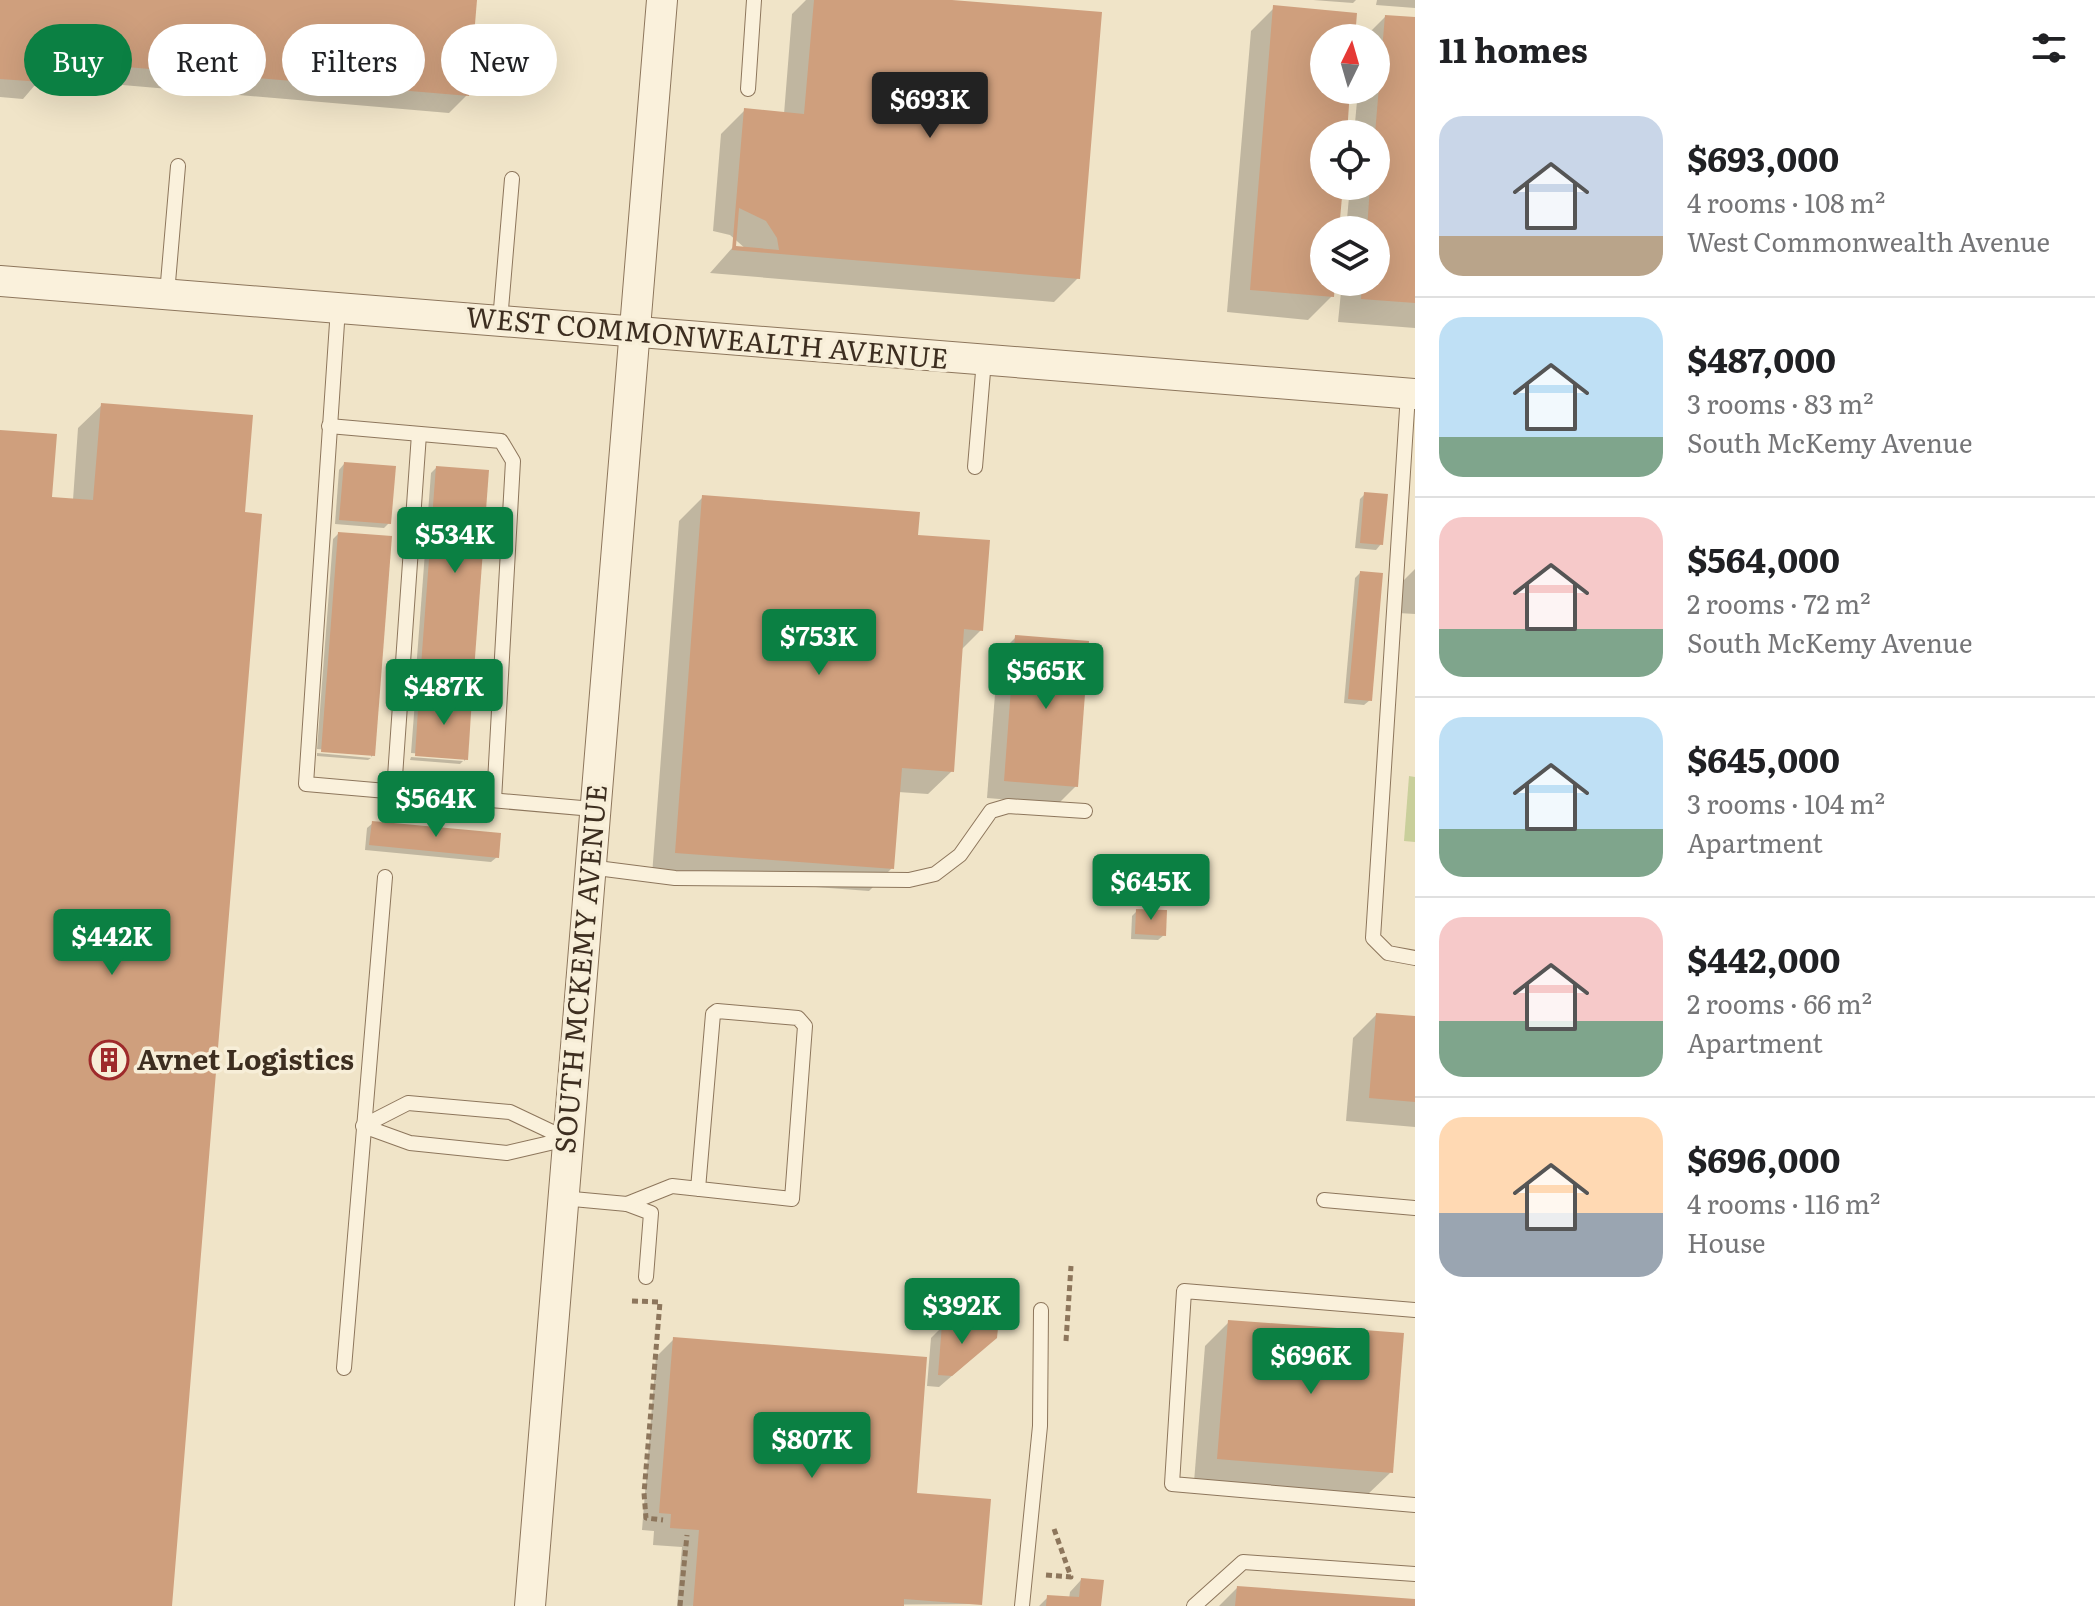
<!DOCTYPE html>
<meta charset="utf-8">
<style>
body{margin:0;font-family:Literata,serif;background:#f6f6f6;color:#202124;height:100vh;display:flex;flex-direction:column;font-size:30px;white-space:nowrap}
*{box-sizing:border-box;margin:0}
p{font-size:26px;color:#757577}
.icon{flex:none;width:44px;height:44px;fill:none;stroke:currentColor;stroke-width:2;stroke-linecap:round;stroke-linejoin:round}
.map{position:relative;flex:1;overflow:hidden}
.sheet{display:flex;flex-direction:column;background:#fff;width:680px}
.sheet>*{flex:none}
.guide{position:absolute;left:24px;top:24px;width:760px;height:72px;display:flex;gap:16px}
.needle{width:52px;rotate:5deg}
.fabs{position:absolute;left:1310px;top:24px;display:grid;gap:16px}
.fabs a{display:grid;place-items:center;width:80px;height:80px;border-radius:50%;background:#fff;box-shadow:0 8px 32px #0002;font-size:40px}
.price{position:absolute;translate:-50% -68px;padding:0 18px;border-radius:8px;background:#0b8043;color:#fff;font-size:26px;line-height:52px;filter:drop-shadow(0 2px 4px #0008)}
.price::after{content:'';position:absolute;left:50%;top:48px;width:24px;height:18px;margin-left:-12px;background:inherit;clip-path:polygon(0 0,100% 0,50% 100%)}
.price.selected{background:#222;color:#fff}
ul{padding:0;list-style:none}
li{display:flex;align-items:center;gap:24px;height:200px;padding:0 24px}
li+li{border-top:2px solid #e0e0e0}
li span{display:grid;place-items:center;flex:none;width:224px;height:160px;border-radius:24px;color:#555}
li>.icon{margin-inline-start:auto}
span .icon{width:96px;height:96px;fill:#fffc;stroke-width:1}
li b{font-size:34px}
h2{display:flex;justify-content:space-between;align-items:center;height:96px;padding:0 24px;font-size:34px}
.tag{padding:0 28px;border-radius:36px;background:#fff;box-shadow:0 8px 32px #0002;font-size:28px;line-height:72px}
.tag.selected{background:#0b8043;color:#fff}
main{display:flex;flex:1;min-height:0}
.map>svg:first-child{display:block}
.green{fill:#c9cf9b}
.shadow{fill:#0003}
.building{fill:#cf9f7d;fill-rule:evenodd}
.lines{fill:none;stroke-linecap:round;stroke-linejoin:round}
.lane-casing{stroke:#8d765c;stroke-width:16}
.street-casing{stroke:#8d765c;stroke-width:32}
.path{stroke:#8d765c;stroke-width:5;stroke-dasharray:6 4;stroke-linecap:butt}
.lane{stroke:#faf1dc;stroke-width:14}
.street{stroke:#faf1dc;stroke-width:30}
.labels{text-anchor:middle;stroke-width:7;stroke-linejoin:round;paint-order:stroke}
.street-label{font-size:28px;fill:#3d2e20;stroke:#f7eed8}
.poi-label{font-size:28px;font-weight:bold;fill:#3d2e20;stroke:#f7eed8;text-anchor:start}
</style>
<main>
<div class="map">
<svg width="1415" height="1606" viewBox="0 0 1415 1606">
<rect width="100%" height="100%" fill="#f0e4c8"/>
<!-- green -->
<polygon class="green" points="1409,776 1415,777 1415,842 1404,841"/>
<!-- shadow -->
<g class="shadow">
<polygon points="0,0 475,0 467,95 449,113 41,78 23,99 0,97"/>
<polygon points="806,0 927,0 1078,278 1054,302 710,273 733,247 746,249 730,235 713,231 721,134 745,110 784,114 792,14"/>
<polygon points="1313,0 1356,0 1353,3"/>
<polygon points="1377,0 1415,0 1415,8 1376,5"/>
<polygon points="1274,8 1353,38 1324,38 1324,90 1348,90 1345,134 1324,134 1324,186 1341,186 1337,230 1324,230 1324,282 1333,282 1332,296 1308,320 1227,312 1251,31"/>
<polygon points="1385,17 1415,19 1415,328 1338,322 1342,282 1376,282 1376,230 1346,230 1350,186 1376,186 1376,134 1354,134 1358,90 1376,90 1376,38 1364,38"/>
<polygon points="102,405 170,1606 0,1606 0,432 49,498 73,500 78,428"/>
<polygon points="344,464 389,523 384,528 335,524 339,470"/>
<polygon points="436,468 471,683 466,688 415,684 431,473"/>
<polygon points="1365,494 1381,544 1376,550 1355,548 1360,499"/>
<polygon points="703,497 916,537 981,630 961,650 952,771 928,794 898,792 892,868 869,891 652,875 679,521"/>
<polygon points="338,534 373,755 371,757 371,754 317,749 333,539"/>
<polygon points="1415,569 1415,614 1398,613 1400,584"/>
<polygon points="1360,573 1370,700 1364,705 1344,703 1355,578"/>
<polygon points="1016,637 1076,786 1058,804 987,798 998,655"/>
<polygon points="420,696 466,759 464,761 464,757 411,753 415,701"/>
<polygon points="317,753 371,758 368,760 317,756"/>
<polygon points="411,757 463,761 460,764 410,760"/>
<polygon points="373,823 497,857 491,862 365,850 367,828"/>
<polygon points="1137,911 1164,935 1158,940 1131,939 1132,916"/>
<polygon points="1376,1015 1415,1018 1415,1127 1346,1121 1353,1038"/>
<polygon points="1229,1322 1391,1472 1367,1495 1194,1482 1205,1346"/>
<polygon points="943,1326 983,1349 939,1387 927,1386 931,1338"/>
<polygon points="674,1339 915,1495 980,1604 677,1606 682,1547 653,1545 654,1531 642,1530 656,1357"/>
<polygon points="1081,1580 1099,1606 1039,1606 1048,1597 1069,1599 1070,1592"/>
<polygon points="1237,1588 1415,1601 1415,1606 1219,1606"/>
</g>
<!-- building -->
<g class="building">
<polygon points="0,0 477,0 469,96 44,60 42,82 0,79"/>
<path d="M814 0H952L1102 12 1080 279 732 250 744 108 804 114ZM739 208 766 221 777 238 779 250 736 246Z"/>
<polygon points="1273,5 1357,13 1355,38 1324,38 1324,90 1350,90 1347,134 1324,134 1324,186 1343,186 1339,230 1324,230 1324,282 1335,282 1334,297 1250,290"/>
<polygon points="1385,15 1415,17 1415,303 1361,299 1362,282 1376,282 1376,230 1367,230 1370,186 1376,186 1375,134"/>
<polygon points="101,403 253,415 245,512 262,514 172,1606 0,1606 0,430 57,434 52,497 93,500"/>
<polygon points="344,462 396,466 391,524 339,520"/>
<polygon points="436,466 489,470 473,684 420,679"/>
<polygon points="1364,492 1388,494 1383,545 1360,543"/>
<polygon points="702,495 920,512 918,535 990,540 983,631 964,629 954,772 902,768 894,869 675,853"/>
<polygon points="338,532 392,536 375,756 321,752"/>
<polygon points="1360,571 1383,573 1372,701 1348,699"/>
<polygon points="1015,635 1089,641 1078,787 1004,781"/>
<polygon points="419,694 472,698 468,760 415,756"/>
<polygon points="372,821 501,833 499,858 369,845"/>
<polygon points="1136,909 1167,910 1166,936 1135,934"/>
<polygon points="1376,1013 1415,1016 1415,1102 1369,1098"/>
<polygon points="1228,1320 1404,1333 1393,1473 1217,1459"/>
<polygon points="942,1324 998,1328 997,1338 952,1376 938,1375"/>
<polygon points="673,1337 927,1357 917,1493 991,1499 982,1605 904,1599 904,1606 693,1606 699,1530 670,1528 671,1514 659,1513"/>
<polygon points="1081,1578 1104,1580 1101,1606 1046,1606 1047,1595 1079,1597"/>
<polygon points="1237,1586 1415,1599 1415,1606 1235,1606"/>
</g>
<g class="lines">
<!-- lane casing -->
<g class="lane-casing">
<g id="lane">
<polyline points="748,89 754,0"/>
<polyline points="167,294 178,166"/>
<polyline points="338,308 306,784 593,809"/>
<polyline points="500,321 512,179"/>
<polyline points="1408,394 1373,938 1388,953 1415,958"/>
<polyline points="329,426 501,441 513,461 494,800"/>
<polyline points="975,467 984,360"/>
<polyline points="394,791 419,434"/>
<polyline points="589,867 675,878 909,880 935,874 960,855 991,811 1008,806 1085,811"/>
<polygon points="408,1103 510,1112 567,1139 507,1153 410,1143 363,1126"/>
<polyline points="562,1198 627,1204 651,1213 646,1277"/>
<polyline points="1324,1200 1415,1208"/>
<polyline points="627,1204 672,1186 792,1199 805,1026 798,1018 717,1011 713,1014 698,1189"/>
<polyline points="1415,1310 1184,1291 1172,1484 1415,1505"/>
<polyline points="344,1368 385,877"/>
<polyline points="1022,1606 1040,1426 1041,1310"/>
<polyline points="1194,1606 1243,1562 1415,1574"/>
</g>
</g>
<!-- street casing -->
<g class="street-casing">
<g id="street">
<polyline points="0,281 1415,394"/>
<polyline points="530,1606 662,0"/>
</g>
</g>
<!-- path -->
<g class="path">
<polyline points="632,1301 660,1302 644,1493 646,1518 663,1520"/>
<polyline points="1066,1341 1071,1266"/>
<polyline points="1046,1575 1071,1577 1053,1526"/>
<polyline points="680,1606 687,1535"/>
</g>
<!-- lane -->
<use href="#lane" class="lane"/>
<!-- street -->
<use href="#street" class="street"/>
</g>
<!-- icons -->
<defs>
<g id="building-ring" transform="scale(2)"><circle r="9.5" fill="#f7eed8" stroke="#9e2a2b" stroke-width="1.5"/><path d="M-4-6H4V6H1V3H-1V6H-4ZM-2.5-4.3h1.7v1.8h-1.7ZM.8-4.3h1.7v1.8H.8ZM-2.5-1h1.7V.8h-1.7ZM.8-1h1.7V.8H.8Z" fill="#9e2a2b"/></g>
</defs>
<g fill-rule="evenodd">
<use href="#building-ring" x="109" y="1060"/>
</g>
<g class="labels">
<!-- street labels -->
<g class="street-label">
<text transform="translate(707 338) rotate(5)" y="10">WEST COMMONWEALTH AVENUE</text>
<text transform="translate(581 969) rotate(-85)" y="10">SOUTH MCKEMY AVENUE</text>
</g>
<!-- poi labels -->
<g class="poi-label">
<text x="137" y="1070">Avnet Logistics</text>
</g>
</g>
</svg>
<div class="fabs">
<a><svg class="needle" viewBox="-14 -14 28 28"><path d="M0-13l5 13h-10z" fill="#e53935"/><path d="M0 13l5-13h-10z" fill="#757577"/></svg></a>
<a><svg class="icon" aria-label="locate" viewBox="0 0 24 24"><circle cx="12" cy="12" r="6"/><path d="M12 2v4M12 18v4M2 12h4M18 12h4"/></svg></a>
<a><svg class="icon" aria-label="layers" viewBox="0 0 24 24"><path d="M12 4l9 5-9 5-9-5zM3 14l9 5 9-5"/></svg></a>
</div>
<b class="price selected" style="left:930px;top:140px">$693K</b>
<b class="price" style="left:455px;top:575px">$534K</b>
<b class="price" style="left:819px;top:677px">$753K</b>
<b class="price" style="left:1046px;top:711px">$565K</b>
<b class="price" style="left:444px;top:727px">$487K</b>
<b class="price" style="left:436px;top:839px">$564K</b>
<b class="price" style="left:1151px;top:922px">$645K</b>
<b class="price" style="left:112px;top:977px">$442K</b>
<b class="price" style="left:962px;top:1346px">$392K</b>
<b class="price" style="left:1311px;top:1396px">$696K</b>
<b class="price" style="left:812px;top:1480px">$807K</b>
<div class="guide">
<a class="tag selected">Buy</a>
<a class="tag">Rent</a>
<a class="tag">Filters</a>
<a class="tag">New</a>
</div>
</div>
<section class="sheet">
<h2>11 homes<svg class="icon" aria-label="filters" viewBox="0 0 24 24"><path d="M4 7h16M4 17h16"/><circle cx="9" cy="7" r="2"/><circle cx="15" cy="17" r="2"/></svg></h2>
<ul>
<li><span style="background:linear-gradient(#c9d6e8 75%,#b9a48a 0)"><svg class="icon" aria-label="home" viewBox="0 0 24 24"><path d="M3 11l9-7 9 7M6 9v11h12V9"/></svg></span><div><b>$693,000</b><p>4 rooms · 108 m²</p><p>West Commonwealth Avenue</p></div></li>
<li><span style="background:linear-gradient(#bfe0f5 75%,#7fa58c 0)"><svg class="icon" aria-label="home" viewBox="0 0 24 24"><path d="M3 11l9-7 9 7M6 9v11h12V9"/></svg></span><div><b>$487,000</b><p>3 rooms · 83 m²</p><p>South McKemy Avenue</p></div></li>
<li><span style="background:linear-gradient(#f6c9c9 70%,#7fa58c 0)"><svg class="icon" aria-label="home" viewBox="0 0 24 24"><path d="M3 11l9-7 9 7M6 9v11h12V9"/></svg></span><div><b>$564,000</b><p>2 rooms · 72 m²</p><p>South McKemy Avenue</p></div></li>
<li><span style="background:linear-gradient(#bfe0f5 70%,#7fa58c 0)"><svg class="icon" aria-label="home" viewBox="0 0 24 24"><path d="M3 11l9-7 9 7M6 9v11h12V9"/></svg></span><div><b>$645,000</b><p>3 rooms · 104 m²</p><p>Apartment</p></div></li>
<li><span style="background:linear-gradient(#f6c9c9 65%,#7fa58c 0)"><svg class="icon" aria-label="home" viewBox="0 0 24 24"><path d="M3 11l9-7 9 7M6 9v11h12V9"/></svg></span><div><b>$442,000</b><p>2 rooms · 66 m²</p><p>Apartment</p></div></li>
<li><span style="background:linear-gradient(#ffd9b3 60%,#9aa5b1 0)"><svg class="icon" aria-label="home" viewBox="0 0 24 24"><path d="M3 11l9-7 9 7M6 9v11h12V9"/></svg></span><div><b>$696,000</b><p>4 rooms · 116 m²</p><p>House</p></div></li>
</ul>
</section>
</main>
